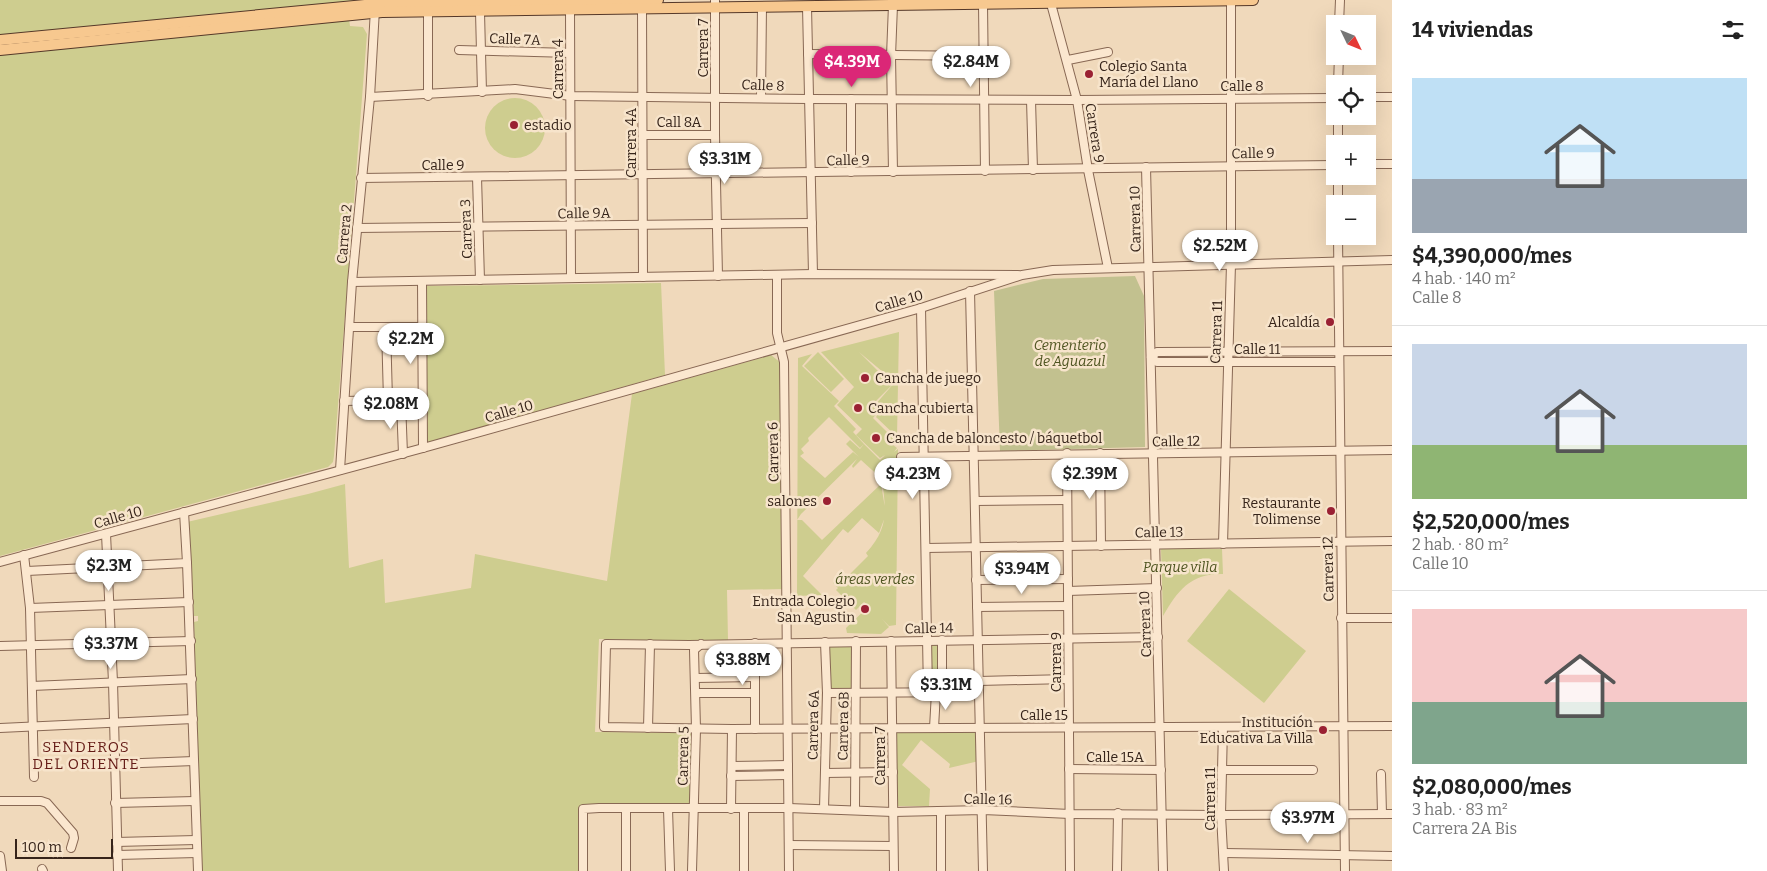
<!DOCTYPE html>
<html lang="es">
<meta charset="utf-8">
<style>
body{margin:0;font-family:Bitter,serif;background:#f2f2f2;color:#222;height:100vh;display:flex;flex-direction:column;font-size:19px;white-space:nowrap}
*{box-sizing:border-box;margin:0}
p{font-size:16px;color:#767676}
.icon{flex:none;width:28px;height:28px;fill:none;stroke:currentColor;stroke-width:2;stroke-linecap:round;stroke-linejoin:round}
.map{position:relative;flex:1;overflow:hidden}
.drawer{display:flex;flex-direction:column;background:#fff;width:375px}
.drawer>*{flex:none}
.needle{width:32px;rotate:133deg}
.controls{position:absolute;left:1326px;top:15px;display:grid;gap:10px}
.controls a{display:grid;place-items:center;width:50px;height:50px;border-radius:0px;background:#fff;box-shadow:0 5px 20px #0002;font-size:25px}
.scale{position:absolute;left:15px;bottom:12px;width:98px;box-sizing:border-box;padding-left:5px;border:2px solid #36241a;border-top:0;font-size:14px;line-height:18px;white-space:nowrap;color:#36241a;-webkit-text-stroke:4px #f7e4cb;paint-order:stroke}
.price{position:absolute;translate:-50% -42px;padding:0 11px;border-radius:18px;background:#fff;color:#222;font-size:16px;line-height:32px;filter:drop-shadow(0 1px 2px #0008)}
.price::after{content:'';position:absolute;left:50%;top:30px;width:15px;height:11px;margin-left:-8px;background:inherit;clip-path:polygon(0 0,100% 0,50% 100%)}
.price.active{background:#db2777;color:#fff}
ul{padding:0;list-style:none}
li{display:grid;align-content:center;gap:10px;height:265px;padding:0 20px}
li+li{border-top:1px solid #e0e0e0}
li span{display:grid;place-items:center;height:155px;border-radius:0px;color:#555}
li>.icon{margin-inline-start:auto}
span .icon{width:90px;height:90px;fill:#fffc;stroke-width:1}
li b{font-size:21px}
h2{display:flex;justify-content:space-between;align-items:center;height:60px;padding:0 20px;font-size:21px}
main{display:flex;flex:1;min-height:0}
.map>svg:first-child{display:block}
.green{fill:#cecd8f}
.cemetery{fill:#c2c18f}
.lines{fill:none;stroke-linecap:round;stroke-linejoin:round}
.minor-casing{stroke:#886854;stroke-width:10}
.major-casing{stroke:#553829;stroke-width:12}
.minor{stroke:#fbe7cf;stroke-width:8}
.major{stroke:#f7c88f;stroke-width:10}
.poi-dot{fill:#9a2133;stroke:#f7e4cb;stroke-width:2}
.labels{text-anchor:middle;stroke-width:5;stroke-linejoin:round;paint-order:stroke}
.street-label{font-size:14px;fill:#36241a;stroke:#f7e4cb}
.poi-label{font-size:14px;fill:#36241a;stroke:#f7e4cb;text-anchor:start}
.park-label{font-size:14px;font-style:italic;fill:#4e5420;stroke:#f7e4cb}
.neighbourhood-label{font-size:15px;letter-spacing:1px;fill:#651c17;stroke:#f7e4cb}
</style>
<main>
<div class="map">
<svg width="1392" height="871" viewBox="0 0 1392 871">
<rect width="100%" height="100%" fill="#f0d9bb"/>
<!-- green -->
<g class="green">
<polygon points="0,0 373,0 347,4 350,26 363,27 367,34 334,456 333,462 328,467 0,556"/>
<circle cx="515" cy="128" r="30"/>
<polygon points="661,283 665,375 426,443 426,286"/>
<path d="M899 332 897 437 876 417 881 410 875 405 895 382 859 352 892 385 873 404 879 411 873 418 896 441 893 445 897 448 894 452 898 449 896 625 889 626 882 619 889 627 881 634 847 633 846 628 869 606 864 602 856 610 836 590 838 588 833 583 837 578 843 581 868 556 866 553C889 528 886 511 882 479L861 460 853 468 852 466 857 459 801 514 797 520H802L822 540 881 484 886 514 879 533 862 518 848 533 843 529 803 576 822 595 797 596 798 358 812 354 802 366 839 401 834 406 856 429 853 432 864 444 860 448 829 417 808 438 809 441 801 449 804 453 800 456 825 478 853 452 859 457 846 444 850 440 860 449 864 444 880 460 885 455 880 458 856 435 862 429 837 405 854 387 839 371 847 363 839 371 821 352Z"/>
<polygon points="818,352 844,379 831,392 804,366"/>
<polygon points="771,355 781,363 784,589 727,590 728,640 689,641 599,639 595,732 692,733 690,805 580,805 580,871 201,871 194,622 198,621 198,616 194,616 187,522 308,494 345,484 349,568 383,559 385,603 471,588 475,554 607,581 632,394"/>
<path d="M1161 549H1222L1223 574C1191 573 1178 590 1163 616Z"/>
<polygon points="1229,589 1306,651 1264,703 1187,641"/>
<rect x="930" y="641" width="11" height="50"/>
<polygon points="828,644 855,645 855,691 829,691"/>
<polygon points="978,731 979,761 949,768 950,764 921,740 902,765 930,789 929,806 897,806 896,733"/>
</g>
<!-- cemetery -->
<polygon class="cemetery" points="1135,276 1144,296 1145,447 1000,451 994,291 1043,279"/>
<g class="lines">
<!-- minor casing -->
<g class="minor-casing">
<g id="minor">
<polyline points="715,0 715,135 718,276"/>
<polyline points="1050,0 1077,100 1088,170 1108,268"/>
<polyline points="983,4 985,171"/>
<polyline points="807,7 813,274"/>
<polyline points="642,9 643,277"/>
<polyline points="570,10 571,278"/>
<polyline points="428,12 428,96"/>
<polyline points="480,12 482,92"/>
<polyline points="1339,24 1340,0"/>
<polyline points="459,50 570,53"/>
<polyline points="808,54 982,56"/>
<polyline points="1068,60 1108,52"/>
<polyline points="1338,84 1339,56"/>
<polyline points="370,97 515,89 571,96 808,99 1077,100 1335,98"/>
<polyline points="1368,97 1392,97"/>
<polyline points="761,98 762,6"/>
<polyline points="1031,100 1033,170"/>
<polyline points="1338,116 1338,144"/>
<polyline points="644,135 715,135"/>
<polyline points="1368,164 1392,164"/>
<polyline points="1146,167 1163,871"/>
<polyline points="851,172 851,99"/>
<polyline points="893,172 891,56 893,5"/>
<polyline points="477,177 480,280"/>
<polyline points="361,178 1335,165"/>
<polyline points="1338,204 1338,176"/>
<polyline points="357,228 812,223"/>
<polyline points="1338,236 1345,871"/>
<polyline points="777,275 777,333 784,362 789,871"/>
<polyline points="422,281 423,448"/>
<polyline points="352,282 813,274 1018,275"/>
<polyline points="970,291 983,871"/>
<polyline points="921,308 928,692"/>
<polyline points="350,327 422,327"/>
<polyline points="386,327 388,400"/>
<polyline points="1339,362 1157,362 1151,357 1157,352 1392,351"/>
<polyline points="344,401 388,400 401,402 403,454"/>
<polyline points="1067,453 1070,871"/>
<polyline points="1100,453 1101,546"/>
<polyline points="901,457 1392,450"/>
<polyline points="340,470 352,282 370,97 375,9"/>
<polyline points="975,501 1067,500"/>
<polyline points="106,534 113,682 118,871"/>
<polyline points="1223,544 1231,264 1231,0"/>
<polyline points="926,548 1392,541"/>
<polyline points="24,555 30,608 34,777"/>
<polyline points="0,562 423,448 921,308 1022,275 1053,270 1392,260"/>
<polyline points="187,563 198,871"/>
<polyline points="27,571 187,563 184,512"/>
<polyline points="976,580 1068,579"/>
<polyline points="1068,591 1157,588"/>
<polyline points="977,607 1068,606"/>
<polyline points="30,608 189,602"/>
<polyline points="1341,618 1392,618"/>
<polyline points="1158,637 689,645 606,644 604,727 732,729 1392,726"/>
<polyline points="942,640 942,692"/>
<polyline points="891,641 894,871"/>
<polyline points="0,646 191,641"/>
<polyline points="696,678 755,677"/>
<polyline points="979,681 1068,679"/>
<polyline points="32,686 192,679"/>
<polyline points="696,693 754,693"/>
<polyline points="827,693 979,692"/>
<polyline points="1223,727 1221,815 1224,871"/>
<polyline points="0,728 193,719"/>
<polyline points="648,728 650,644"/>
<polyline points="934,728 936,692"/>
<polyline points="755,729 755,643"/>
<polyline points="116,764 194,761"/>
<polyline points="732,766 788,765"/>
<polyline points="1069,769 1161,770"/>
<polyline points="1222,770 1313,770"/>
<polyline points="825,773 893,772"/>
<polyline points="1381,774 1382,814"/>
<polyline points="731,776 788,775"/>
<polyline points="0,801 41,801 47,803 73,833 74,838 71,848"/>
<polyline points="115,803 195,801"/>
<polyline points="626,808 626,871"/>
<polyline points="668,809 670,871"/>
<polyline points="731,809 732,729"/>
<polyline points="824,809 827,693 825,642"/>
<polyline points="855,810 856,641"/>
<polyline points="116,842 196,840"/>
<polyline points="789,845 893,846"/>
<polyline points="1224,853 1392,856"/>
<polyline points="117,855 197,853"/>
<polyline points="0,856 2,871"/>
<polyline points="42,869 43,871"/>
<polyline points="583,871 583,809 599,808 789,808 893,812 983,810 1070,814 1221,815 1392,814"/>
<polyline points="692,871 696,729 694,650 701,644"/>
<polyline points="744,871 744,809"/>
<polyline points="941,871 941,811"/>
<polyline points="1117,871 1118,813"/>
</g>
</g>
<!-- major casing -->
<g class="major-casing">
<g id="major">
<polyline points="0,40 375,4 658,0"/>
<polyline points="0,50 382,12 1253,0"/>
</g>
</g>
<!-- minor -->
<use href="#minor" class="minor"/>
<!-- major -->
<use href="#major" class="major"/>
</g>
<!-- markers -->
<g class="poi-dot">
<circle cx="1089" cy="74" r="5"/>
<circle cx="514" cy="125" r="5"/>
<circle cx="1330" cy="322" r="5"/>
<circle cx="865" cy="378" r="5"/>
<circle cx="858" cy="408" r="5"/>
<circle cx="876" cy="438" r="5"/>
<circle cx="827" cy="501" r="5"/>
<circle cx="1331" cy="511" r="5"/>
<circle cx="865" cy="609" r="5"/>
<circle cx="1323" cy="730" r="5"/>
</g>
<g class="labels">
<!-- street labels -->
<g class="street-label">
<text transform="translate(515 39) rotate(2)" y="5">Calle 7A</text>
<text transform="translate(703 48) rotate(-90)" y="5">Carrera 7</text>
<text transform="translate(558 69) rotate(-90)" y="5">Carrera 4</text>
<text transform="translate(763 85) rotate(2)" y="5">Calle 8</text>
<text x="1242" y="91">Calle 8</text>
<text x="679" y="127">Call 8A</text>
<text transform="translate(1095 133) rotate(81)" y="5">Carrera 9</text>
<text transform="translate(631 143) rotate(-90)" y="5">Carrera 4A</text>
<text transform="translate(1253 153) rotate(-1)" y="5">Calle 9</text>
<text transform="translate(848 160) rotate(-1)" y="5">Calle 9</text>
<text x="443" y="170">Calle 9</text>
<text transform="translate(584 213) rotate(-1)" y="5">Calle 9A</text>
<text transform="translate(1135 219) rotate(-91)" y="5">Carrera 10</text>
<text transform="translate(466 229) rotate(-92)" y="5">Carrera 3</text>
<text transform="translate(344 234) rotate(-85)" y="5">Carrera 2</text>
<text transform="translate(899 301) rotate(-16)" y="5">Calle 10</text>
<text transform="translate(1216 332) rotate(-88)" y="5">Carrera 11</text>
<text x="1257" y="354">Calle 11</text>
<text transform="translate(509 411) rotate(-16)" y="5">Calle 10</text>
<text transform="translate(1176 441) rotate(-1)" y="5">Calle 12</text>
<text transform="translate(773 452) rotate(-91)" y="5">Carrera 6</text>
<text transform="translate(118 517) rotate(-16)" y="5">Calle 10</text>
<text transform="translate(1159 532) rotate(-1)" y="5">Calle 13</text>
<text transform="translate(1328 569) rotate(-91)" y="5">Carrera 12</text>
<text transform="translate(1145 624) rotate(-92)" y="5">Carrera 10</text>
<text transform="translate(929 628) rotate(-1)" y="5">Calle 14</text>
<text transform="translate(1056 662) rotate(-90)" y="5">Carrera 9</text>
<text x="1044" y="720">Calle 15</text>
<text transform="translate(813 725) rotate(-89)" y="5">Carrera 6A</text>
<text transform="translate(843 726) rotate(-89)" y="5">Carrera 6B</text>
<text transform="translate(683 756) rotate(-89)" y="5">Carrera 5</text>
<text transform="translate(880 756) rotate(-90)" y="5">Carrera 7</text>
<text x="1115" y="762">Calle 15A</text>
<text transform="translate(988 799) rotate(1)" y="5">Calle 16</text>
<text transform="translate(1210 799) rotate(-90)" y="5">Carrera 11</text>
</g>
<!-- poi labels -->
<g class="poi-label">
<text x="1099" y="71">Colegio Santa<tspan x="1099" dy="16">María del Llano</tspan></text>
<text x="524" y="130">estadio</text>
<text x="1320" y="327" text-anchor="end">Alcaldía</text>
<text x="875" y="383">Cancha de juego</text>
<text x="868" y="413">Cancha cubierta</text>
<text x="886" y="443">Cancha de baloncesto / báquetbol</text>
<text x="817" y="506" text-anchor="end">salones</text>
<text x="1321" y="508" text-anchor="end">Restaurante<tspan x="1321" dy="16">Tolimense</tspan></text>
<text x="855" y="606" text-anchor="end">Entrada Colegio<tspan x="855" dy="16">San Agustin</tspan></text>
<text x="1313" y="727" text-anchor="end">Institución<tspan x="1313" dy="16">Educativa La Villa</tspan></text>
</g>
<!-- park labels -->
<g class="park-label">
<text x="1070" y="350">Cementerio<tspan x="1070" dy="16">de Aguazul</tspan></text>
<text x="1180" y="572">Parque villa</text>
<text x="875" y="584">áreas verdes</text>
</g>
<!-- neighbourhood labels -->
<g class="neighbourhood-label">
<text x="86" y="752">SENDEROS<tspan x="86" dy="17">DEL ORIENTE</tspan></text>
</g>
</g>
</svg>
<div class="controls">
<a><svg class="needle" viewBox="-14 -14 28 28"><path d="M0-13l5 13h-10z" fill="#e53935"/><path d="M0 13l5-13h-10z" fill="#767676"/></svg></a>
<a><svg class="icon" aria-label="locate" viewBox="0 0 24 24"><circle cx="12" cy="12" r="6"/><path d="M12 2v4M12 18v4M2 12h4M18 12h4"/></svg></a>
<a>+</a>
<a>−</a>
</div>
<div class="scale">100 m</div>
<b class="price active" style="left:852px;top:88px">$4.39M</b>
<b class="price" style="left:971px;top:88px">$2.84M</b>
<b class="price" style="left:725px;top:185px">$3.31M</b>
<b class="price" style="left:1220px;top:272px">$2.52M</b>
<b class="price" style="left:411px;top:365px">$2.2M</b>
<b class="price" style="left:391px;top:430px">$2.08M</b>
<b class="price" style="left:913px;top:500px">$4.23M</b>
<b class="price" style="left:1090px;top:500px">$2.39M</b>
<b class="price" style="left:109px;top:592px">$2.3M</b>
<b class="price" style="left:1022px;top:595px">$3.94M</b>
<b class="price" style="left:111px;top:670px">$3.37M</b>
<b class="price" style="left:743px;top:686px">$3.88M</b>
<b class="price" style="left:946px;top:711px">$3.31M</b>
<b class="price" style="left:1308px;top:844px">$3.97M</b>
</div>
<section class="drawer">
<h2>14 viviendas<svg class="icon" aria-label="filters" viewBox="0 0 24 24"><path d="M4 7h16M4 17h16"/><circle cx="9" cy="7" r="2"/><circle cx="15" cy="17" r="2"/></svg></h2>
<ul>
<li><span style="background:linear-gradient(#bfe0f5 65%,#9aa5b1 0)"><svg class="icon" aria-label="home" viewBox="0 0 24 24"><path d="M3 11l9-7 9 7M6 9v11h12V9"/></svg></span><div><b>$4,390,000/mes</b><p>4 hab. · 140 m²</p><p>Calle 8</p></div></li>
<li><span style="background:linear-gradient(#c9d6e8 65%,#8fb573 0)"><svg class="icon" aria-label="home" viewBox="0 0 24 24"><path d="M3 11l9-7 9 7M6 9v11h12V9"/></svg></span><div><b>$2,520,000/mes</b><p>2 hab. · 80 m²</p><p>Calle 10</p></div></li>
<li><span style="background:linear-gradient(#f6c9c9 60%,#7fa58c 0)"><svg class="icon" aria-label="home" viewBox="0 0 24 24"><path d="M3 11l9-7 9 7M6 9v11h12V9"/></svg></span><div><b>$2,080,000/mes</b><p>3 hab. · 83 m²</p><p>Carrera 2A Bis</p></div></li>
</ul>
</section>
</main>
